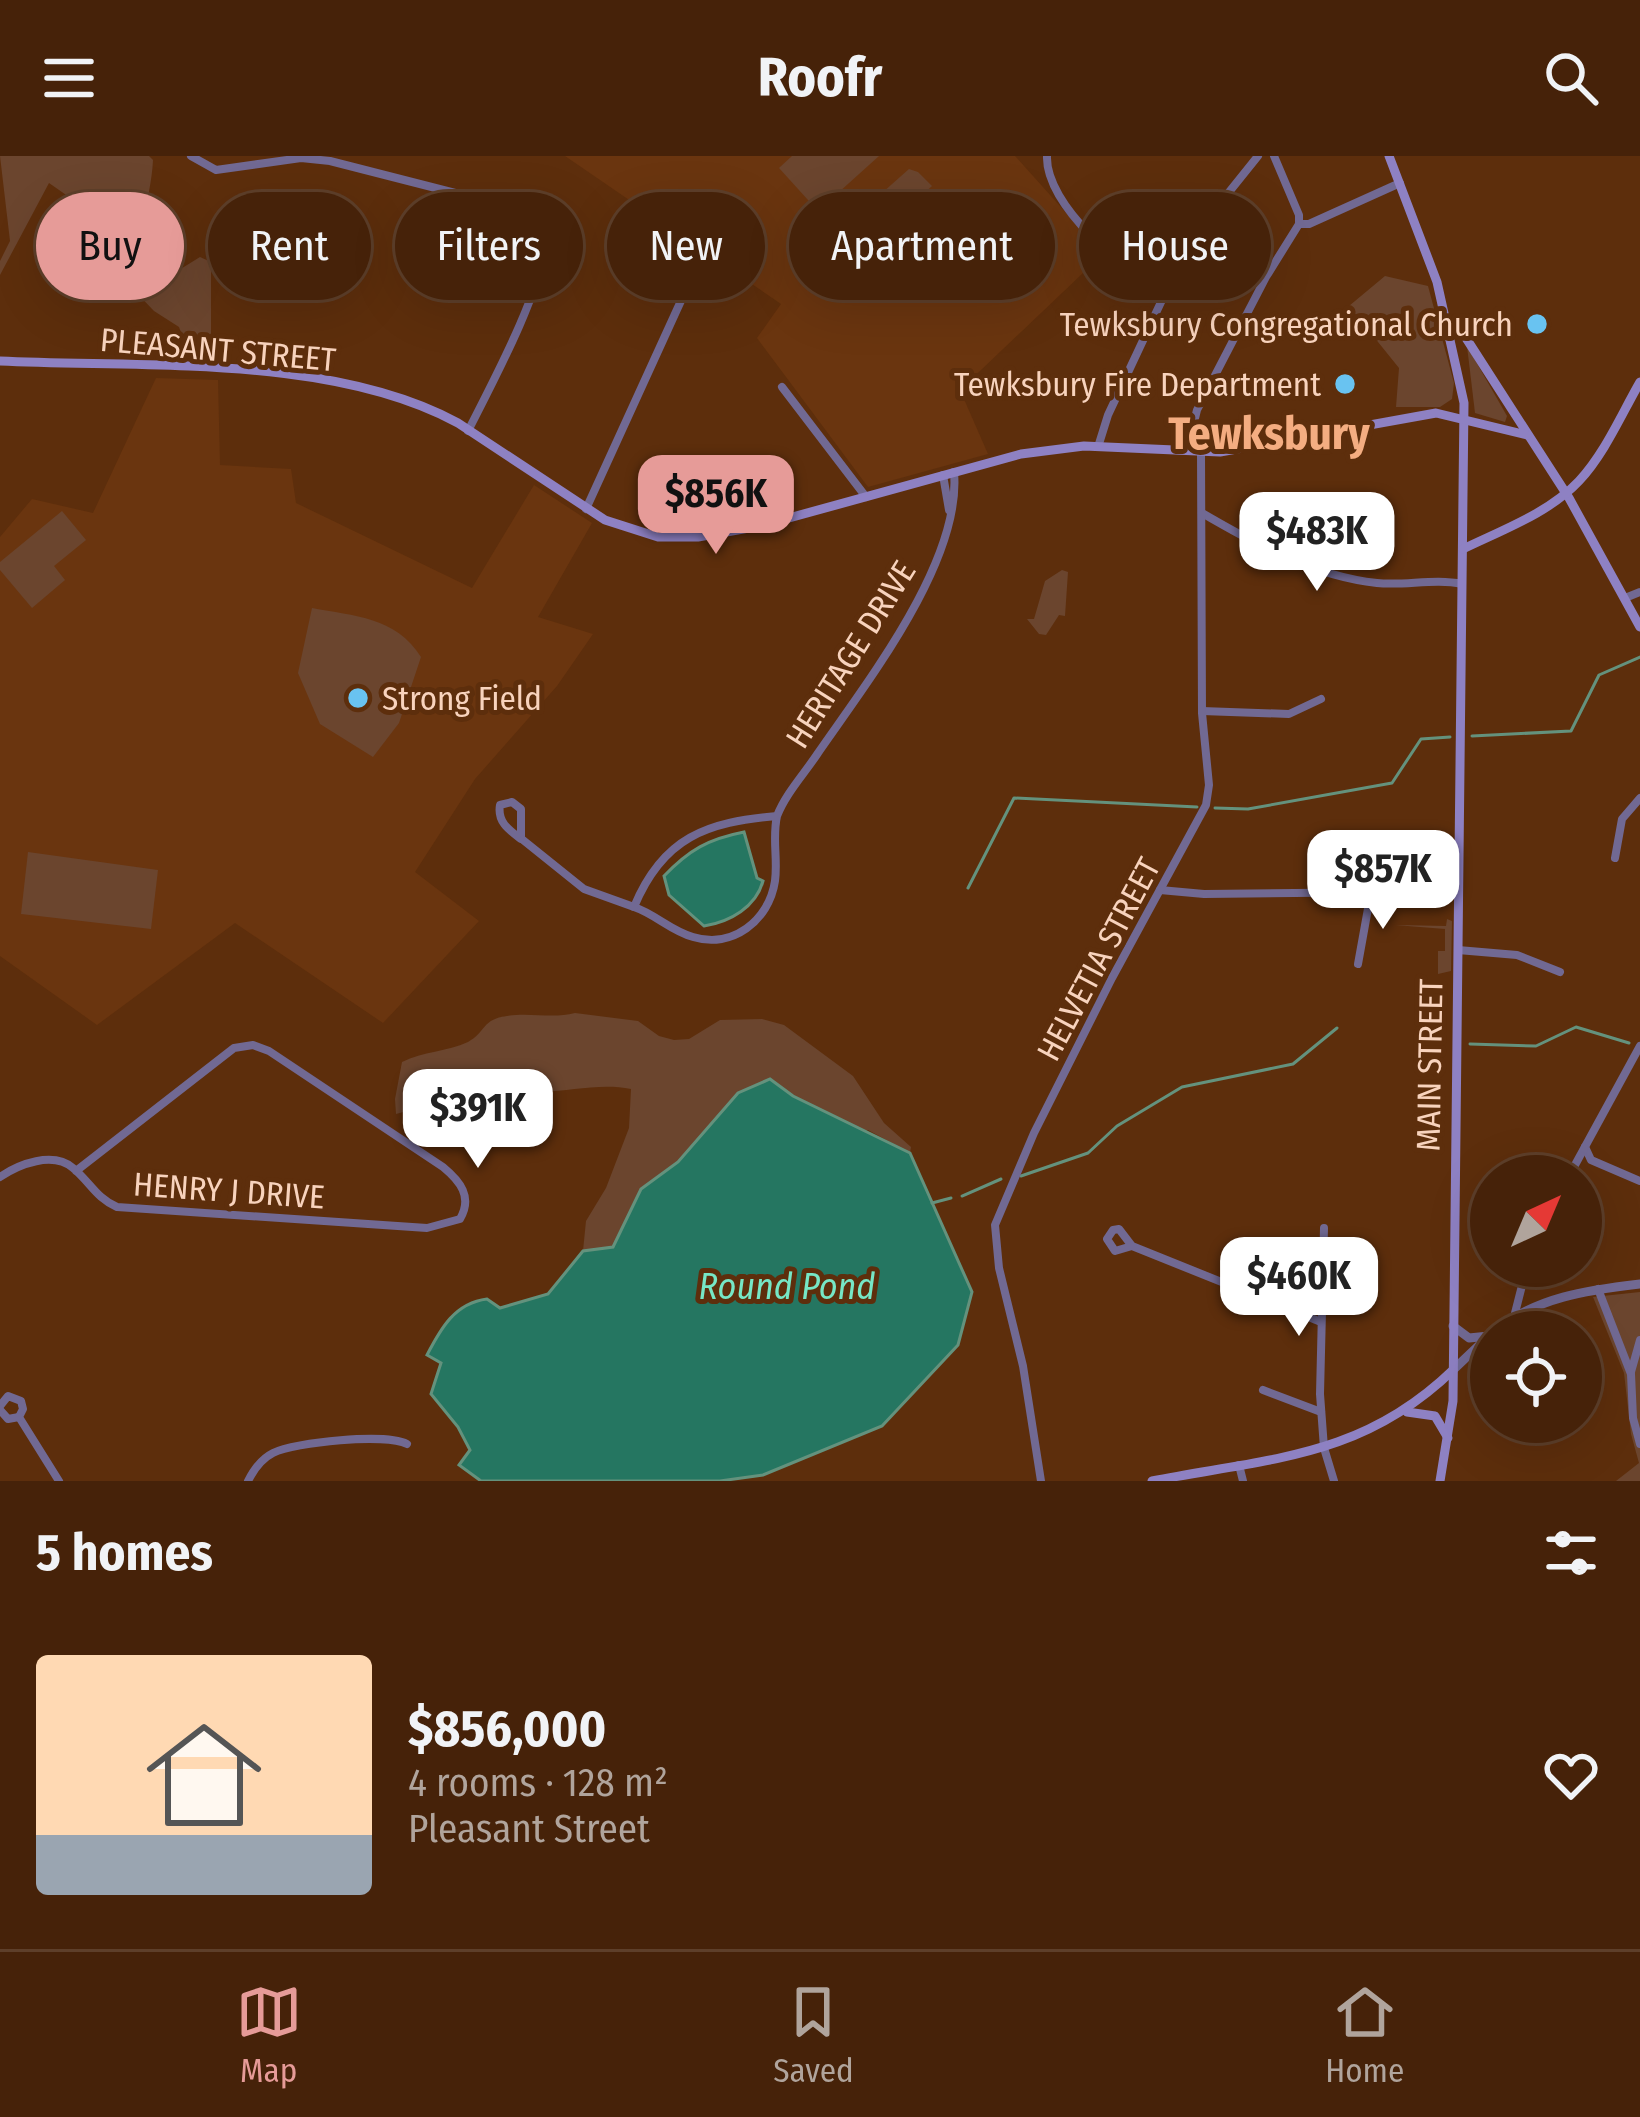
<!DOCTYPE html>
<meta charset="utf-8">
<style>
body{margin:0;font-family:"Fira Sans Condensed",sans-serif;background:#4d2a12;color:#f1f3f6;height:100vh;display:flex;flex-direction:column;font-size:45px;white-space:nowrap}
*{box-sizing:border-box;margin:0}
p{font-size:39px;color:#b0a49c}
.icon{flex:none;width:66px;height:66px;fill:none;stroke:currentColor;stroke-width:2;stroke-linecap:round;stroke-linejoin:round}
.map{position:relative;height:1325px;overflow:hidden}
.side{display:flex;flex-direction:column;background:#462209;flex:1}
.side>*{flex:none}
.hud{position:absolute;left:36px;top:36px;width:1569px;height:108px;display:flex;gap:24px}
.needle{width:78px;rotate:44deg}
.tools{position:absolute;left:1470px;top:999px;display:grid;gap:24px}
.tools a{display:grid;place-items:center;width:132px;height:132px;border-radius:50%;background:#462209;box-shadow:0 12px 48px #0002,0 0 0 3px #5e3f2a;font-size:60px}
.price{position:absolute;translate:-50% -102px;padding:0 27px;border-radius:24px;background:#fff;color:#222;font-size:39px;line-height:78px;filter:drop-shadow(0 3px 6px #0008)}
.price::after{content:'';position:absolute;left:50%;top:72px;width:36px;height:27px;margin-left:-18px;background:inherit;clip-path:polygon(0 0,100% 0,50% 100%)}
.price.current{background:#e69b98;color:#111}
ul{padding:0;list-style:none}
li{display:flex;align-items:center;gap:36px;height:300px;padding:0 36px}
li span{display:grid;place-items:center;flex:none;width:336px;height:240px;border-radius:12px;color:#555}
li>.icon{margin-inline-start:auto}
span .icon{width:144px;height:144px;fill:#fffc;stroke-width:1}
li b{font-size:51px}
h2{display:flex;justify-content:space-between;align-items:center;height:144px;padding:0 36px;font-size:51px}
.tag{padding:0 42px;border-radius:54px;background:#462209;box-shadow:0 12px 48px #0002,0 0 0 3px #5e3f2a;font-size:42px;line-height:108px}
.tag.current{background:#e69b98;color:#111}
header{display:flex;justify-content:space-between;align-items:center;height:156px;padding:0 36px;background:#462209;font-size:54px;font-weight:700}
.dock{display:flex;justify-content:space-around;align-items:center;height:168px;border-top:3px solid #5e3f2a;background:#462209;font-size:33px;color:#b0a49c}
.dock a{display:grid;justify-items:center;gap:6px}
.dock .current{color:#e69b98}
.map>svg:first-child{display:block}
.built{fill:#6a350f}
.green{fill:#6b452e}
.water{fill:#257661;stroke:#64927d;stroke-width:3}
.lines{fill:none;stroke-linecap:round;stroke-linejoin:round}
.stream{stroke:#64927d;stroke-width:3}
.minor{stroke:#716993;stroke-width:8}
.tertiary{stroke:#716993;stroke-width:9}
.secondary{stroke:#8e81c3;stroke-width:9}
.poi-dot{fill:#69c3f1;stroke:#5d2e0c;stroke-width:4.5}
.labels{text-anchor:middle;stroke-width:10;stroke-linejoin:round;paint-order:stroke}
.poi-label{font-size:33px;fill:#f8d3bd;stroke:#5d2e0c;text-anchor:end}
.street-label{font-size:33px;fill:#f8d3bd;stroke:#5d2e0c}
.water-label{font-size:36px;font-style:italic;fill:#76e7c6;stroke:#5d2e0c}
.district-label{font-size:45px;font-weight:bold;fill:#f4ad81;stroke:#5d2e0c}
</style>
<header><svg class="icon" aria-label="menu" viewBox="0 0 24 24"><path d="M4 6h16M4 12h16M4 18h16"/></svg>Roofr<svg class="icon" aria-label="search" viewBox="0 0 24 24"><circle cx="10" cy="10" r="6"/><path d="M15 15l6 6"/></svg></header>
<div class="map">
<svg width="1640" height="1325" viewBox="0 0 1640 1325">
<rect width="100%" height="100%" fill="#5d2e0c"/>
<!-- built -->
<g class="built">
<polygon points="565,0 1015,0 1103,98 960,234 988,298 868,331 757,182 781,148"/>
<polygon points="156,222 218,224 220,309 291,313 296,347 472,432 534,329 592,367 538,461 593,478 557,530 475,623 415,716 479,765 383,867 235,767 97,869 0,800 0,381 32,343 93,357"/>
</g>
<!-- green -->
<g class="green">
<path d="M0 0H149L153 4C152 27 146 46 144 67L179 114 200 101 211 106V203L206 206C181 200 187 192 179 171L154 155 90 88 92 57 49 27 0 119V105L10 85Z"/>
<polygon points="792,0 879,0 818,55 779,12"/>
<polygon points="909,13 918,16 932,30 908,52 915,61 899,75 873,45"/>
<polygon points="1385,120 1428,130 1454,227 1452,243 1440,251 1396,251 1399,212 1349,150"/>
<polygon points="1467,190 1507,260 1505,266 1475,257"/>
<polygon points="62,355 86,384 54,410 65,424 32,452 0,414 0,406"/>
<polygon points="1062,414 1068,416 1065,460 1059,459 1046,479 1039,478 1027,463 1034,463 1045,425"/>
<path d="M312 452C354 460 396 461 421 501L399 567 373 601 320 568 298 517Z"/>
<polygon points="28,696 158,714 151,773 21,758"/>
<polygon points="1447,763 1452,765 1451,815 1438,818 1438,795 1445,795 1445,773 1395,769 1446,770"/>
<path d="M575 857 638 865 659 880 674 884 689 883 720 864 762 863 784 869 853 920 884 967 911 991 910 997 868 974 613 1091 583 1095 586 1065 606 1032 629 972 631 933C593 925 556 941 518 933 499 951 506 966 491 984L475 986 455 979 444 949 433 948 396 958 395 943 402 906C423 895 447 896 468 886 486 876 482 863 507 860 530 856 552 863 575 857Z"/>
<polygon points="1640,1136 1640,1325 1616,1325 1639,1307 1631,1278 1624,1217 1593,1141"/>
</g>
<!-- water -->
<g class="water">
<path d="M744 676 757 722 763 725C756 751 730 766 704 770L669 739 664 720C689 694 708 683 744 676Z"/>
<path d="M770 923 793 940 910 997 972 1136 958 1189 882 1270 763 1319 720 1325H481L459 1309 470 1294 458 1271 431 1238 441 1207 427 1199C441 1172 455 1147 487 1143L500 1152 548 1138 583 1095 613 1091 641 1033 678 1006 738 937Z"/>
</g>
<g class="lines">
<!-- stream -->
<g class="stream">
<polyline points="1472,580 1571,575 1599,519 1640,501"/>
<polyline points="1215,652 1248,653 1392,627 1421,583 1450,581"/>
<polyline points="968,732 1014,642 1197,651"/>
<polyline points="1470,888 1536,890 1576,871 1629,887"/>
<polyline points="1021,1020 1088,997 1117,970 1182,931 1293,908 1337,872"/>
<polyline points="962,1040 1001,1023"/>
<polyline points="932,1047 951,1042"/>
</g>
<!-- minor -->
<g class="minor">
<path d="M191 0 216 14 301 2 330 5 506 50C523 59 538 71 542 91 548 124 485 241 468 275"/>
<path d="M1047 0C1045 49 1125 117 1167 135"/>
<polyline points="1274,0 1299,59 1299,68"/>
<polyline points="782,231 866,341"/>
<polyline points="1098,291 1108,259 1177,112 1205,66 1258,0"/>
<polyline points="1187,295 1197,254 1266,121 1299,68 1309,68 1400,27"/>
<polyline points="943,319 949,354"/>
<polyline points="586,353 685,136"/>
<path d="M1202 357C1257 389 1313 420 1377 427 1405 430 1435 422 1462 428"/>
<polyline points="1625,442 1640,436"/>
<polyline points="1202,555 1289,558 1321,543"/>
<path d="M512 646 521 653V683C509 674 497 666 500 649Z"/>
<path d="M777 660C772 682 778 703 775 725 769 765 732 793 693 781 671 775 655 758 634 751 663 681 707 666 777 660 786 637 805 617 818 597 867 526 962 405 954 316"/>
<polyline points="523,684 584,733 634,751"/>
<polyline points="1615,702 1622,663 1640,642"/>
<polyline points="1160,734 1204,738 1391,736 1458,739"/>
<polyline points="1458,794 1517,799 1560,816"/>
<polyline points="1358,808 1371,736"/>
<polyline points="1585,991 1591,1004 1640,1025"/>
<polyline points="1569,1020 1640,890"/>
<path d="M0 1021C19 1008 53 995 73 1012 90 1026 96 1042 117 1051L427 1072 460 1063C473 1041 460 1025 443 1011L269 895 253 889 234 892 76 1015"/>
<polyline points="1324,1072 1320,1238 1324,1292 1334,1325"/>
<polyline points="1132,1090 1115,1095 1107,1083 1113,1074 1119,1073 1132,1090 1321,1166"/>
<polyline points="1598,1133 1631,1218 1633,1262 1640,1288"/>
<polyline points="1514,1161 1527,1110"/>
<polyline points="1631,1216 1640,1184"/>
<polyline points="1263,1234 1321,1256"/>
<polyline points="0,1250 8,1240 21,1245 23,1253 19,1261 59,1325"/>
<polyline points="0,1254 8,1263 19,1261"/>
<polyline points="1239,1309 1243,1325"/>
<path d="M248 1325C254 1313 261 1303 273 1297 295 1286 386 1277 407 1288"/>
<polyline points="1041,1325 1023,1210 999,1112 995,1069 1034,977 1112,822 1206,649 1209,629 1202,557 1201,297"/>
</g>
<!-- tertiary -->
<g class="tertiary">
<polyline points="1453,1170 1469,1182 1489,1180"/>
<path d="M1494 1176C1535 1141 1589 1134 1640 1128"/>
<polyline points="1453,1214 1491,1178"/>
</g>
<!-- secondary -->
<g class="secondary">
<polyline points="1389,0 1437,126 1464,247 1453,1245 1440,1325"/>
<polyline points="1450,170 1466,182 1569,342 1640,471"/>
<path d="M0 205C143 212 331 198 458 267L605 364 658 381H698L760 370 1021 298 1084 290 1220 296 1436 257 1527 279"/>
<path d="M1463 393C1502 374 1549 357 1579 325 1605 297 1621 259 1640 226"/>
<polyline points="1407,1256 1435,1260 1448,1282"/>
<path d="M1152 1325C1270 1302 1362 1302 1453 1214"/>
</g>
</g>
<!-- markers -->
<g class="poi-dot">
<circle cx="1537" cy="168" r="12"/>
<circle cx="1345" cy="228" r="12"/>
<circle cx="358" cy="542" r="12"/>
</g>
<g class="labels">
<!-- poi labels -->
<g class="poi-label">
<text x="1513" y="180">Tewksbury Congregational Church</text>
<text x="1321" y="240">Tewksbury Fire Department</text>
<text x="382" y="554" text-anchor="start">Strong Field</text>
</g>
<!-- street labels -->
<g class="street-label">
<text transform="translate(218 193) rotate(5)" y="12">PLEASANT STREET</text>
<text transform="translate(850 498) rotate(-58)" y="12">HERITAGE DRIVE</text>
<text transform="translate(1098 803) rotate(-62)" y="12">HELVETIA STREET</text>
<text transform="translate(1429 909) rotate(-89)" y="12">MAIN STREET</text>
<text transform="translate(229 1034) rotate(4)" y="12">HENRY J DRIVE</text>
</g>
<!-- water labels -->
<g class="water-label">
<text x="787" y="1143">Round Pond</text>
</g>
<!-- district labels -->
<g class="district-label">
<text x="1269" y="293">Tewksbury</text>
</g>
</g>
</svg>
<div class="tools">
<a><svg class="needle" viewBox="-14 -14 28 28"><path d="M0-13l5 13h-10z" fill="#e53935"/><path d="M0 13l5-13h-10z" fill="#b0a49c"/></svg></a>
<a><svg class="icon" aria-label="locate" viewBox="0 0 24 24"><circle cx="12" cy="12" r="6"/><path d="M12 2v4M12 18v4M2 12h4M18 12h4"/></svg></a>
</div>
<b class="price current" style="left:716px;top:401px">$856K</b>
<b class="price" style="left:1317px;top:438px">$483K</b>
<b class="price" style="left:1383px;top:776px">$857K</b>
<b class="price" style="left:478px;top:1015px">$391K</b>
<b class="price" style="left:1299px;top:1183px">$460K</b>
<div class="hud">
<a class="tag current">Buy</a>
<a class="tag">Rent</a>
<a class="tag">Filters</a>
<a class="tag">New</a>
<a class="tag">Apartment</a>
<a class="tag">House</a>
</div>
</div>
<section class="side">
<h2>5 homes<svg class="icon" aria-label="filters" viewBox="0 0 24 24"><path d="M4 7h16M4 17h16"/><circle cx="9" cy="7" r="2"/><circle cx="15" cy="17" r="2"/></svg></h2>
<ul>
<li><span style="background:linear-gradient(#ffd9b3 75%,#9aa5b1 0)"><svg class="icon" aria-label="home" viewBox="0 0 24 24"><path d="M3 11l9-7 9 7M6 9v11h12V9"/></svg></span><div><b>$856,000</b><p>4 rooms · 128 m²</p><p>Pleasant Street</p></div><svg class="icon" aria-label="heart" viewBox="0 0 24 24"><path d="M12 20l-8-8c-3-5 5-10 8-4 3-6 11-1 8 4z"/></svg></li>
</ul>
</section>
<nav class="dock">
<a class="current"><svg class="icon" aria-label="map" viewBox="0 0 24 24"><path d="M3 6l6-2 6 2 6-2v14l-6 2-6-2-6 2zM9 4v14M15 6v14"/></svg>Map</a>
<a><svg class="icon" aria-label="saved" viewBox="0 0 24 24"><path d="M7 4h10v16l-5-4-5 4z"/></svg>Saved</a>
<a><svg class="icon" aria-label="home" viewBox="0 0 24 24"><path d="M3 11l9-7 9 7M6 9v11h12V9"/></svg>Home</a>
</nav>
